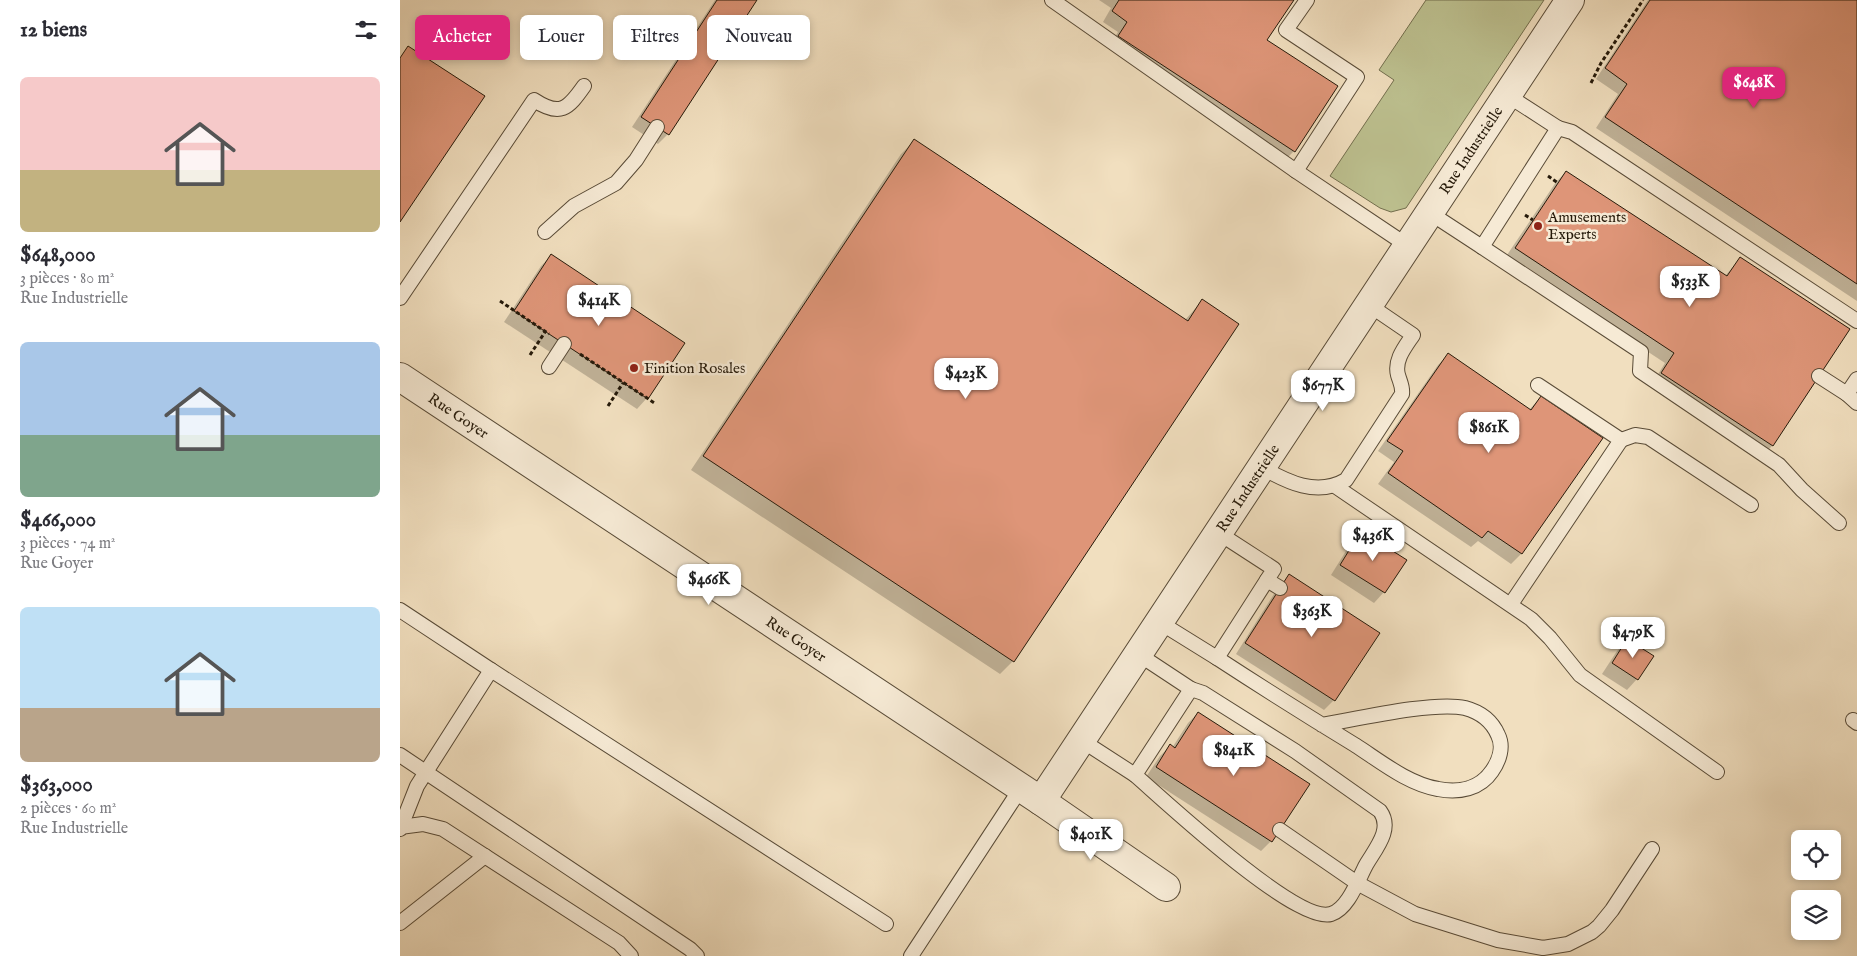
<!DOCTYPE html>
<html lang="fr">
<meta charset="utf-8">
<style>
body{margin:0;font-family:"IM FELL English",serif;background:#f7f7f7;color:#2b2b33;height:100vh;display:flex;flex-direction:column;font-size:19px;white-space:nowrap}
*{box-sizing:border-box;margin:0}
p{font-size:16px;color:#7c7c81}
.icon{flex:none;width:28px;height:28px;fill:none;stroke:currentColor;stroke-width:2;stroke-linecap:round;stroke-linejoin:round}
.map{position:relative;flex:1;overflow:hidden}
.details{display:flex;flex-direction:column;background:#fff;width:400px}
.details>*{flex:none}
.top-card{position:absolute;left:15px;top:15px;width:475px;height:45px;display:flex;gap:10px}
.buttons{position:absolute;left:1391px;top:830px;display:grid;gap:10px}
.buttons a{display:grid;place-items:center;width:50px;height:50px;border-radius:8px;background:#fff;box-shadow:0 2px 8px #0003;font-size:25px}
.price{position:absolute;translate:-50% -42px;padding:0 11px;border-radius:10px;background:#fff;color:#222;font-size:16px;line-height:32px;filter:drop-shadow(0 1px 2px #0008)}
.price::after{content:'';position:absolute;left:50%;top:30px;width:15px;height:11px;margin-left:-8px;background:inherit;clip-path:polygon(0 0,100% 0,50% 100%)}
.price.current{background:#db2777;color:#fff}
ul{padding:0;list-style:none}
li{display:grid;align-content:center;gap:10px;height:265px;padding:0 20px}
li span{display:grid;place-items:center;height:155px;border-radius:8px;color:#555}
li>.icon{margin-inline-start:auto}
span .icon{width:90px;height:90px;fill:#fffc;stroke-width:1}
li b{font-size:21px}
h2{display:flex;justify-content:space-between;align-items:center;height:60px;padding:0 20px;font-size:21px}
.chip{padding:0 18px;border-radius:8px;background:#fff;box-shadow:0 2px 8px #0003;font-size:18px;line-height:45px}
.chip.current{background:#db2777;color:#fff}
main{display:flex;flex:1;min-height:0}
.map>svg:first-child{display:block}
.green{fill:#bdc190;stroke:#726e4d}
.shadow{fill:#0003}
.building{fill:#de9578;stroke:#261a0a}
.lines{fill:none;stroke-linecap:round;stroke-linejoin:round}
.service-casing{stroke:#594b37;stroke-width:16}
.minor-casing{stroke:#594b37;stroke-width:30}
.path{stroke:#261a0a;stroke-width:3;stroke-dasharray:4 2.5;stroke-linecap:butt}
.service{stroke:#f6ead5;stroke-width:14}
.minor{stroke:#f6ead5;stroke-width:28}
.poi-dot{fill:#8f2418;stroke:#f6ead5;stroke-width:2}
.labels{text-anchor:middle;stroke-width:5;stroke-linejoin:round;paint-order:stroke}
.street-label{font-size:15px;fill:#261a0a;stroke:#f6ead5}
.poi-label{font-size:15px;fill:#261a0a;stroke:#f6ead5;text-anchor:start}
</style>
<main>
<section class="details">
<h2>12 biens<svg class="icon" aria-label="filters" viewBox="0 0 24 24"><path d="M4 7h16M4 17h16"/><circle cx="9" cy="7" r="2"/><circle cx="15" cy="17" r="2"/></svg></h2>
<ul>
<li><span style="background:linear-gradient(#f6c9c9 60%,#c2b280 0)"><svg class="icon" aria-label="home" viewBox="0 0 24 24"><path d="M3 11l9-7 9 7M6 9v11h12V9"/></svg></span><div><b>$648,000</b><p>3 pièces · 80 m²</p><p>Rue Industrielle</p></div></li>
<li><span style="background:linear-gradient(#a9c7e8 60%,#7fa58c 0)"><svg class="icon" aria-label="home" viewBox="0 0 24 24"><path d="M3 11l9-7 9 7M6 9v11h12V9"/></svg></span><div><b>$466,000</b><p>3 pièces · 74 m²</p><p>Rue Goyer</p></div></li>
<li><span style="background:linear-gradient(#bfe0f5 65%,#b9a48a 0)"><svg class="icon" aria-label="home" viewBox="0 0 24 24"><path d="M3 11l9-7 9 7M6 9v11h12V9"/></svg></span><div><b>$363,000</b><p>2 pièces · 60 m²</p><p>Rue Industrielle</p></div></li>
</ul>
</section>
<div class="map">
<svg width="1457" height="956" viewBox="0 0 1457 956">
<rect width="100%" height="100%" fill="#f1dfbf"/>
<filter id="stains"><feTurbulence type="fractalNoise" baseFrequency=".004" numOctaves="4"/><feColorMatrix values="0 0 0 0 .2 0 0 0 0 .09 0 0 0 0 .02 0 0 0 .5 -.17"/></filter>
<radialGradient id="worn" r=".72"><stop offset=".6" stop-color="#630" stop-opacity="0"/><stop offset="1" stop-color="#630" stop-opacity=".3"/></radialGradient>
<!-- green -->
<polygon class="green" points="1026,0 1144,0 1006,208 991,212 980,208 930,176 994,80 979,70"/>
<!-- shadow -->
<g class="shadow">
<polygon points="315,0 355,0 268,134 258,144 232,127"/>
<polygon points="699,0 892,0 865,41 894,151 884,161 709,47 718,32 703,22 711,8"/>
<polygon points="1248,0 1457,0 1457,301 1196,128 1218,94 1196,79"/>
<polygon points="514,141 785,320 802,301 613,661 600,674 291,470 501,154"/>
<polygon points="1166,172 1325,276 1340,259 1448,330 1372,446 1362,456 1252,384 1265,363 1105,258 1156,182"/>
<polygon points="151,256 247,398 237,409 104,322 141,266"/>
<polygon points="1048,355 1129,410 1141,397 1201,438 1121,554 1111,564 1078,541 1071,547 978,484 994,462 978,451 1038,365"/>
<polygon points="962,533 1005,560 984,592 974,603 931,575 951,543"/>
<polygon points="889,576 934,700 924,710 836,654 879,586"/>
<polygon points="1227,641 1237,679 1227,690 1202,674 1217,651"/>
<polygon points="798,713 871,841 861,851 746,777 760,756 770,746 772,748 788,723"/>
</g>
<!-- building -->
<g class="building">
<polygon points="317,0 357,0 269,135 241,117"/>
<polygon points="719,0 894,0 867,40 938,86 895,152 718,36 727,22 712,11"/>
<polygon points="1250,0 1457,0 1457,284 1205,117 1227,84 1205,68"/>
<polygon points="8,46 85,96 0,222 0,58"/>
<polygon points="514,139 788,321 802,299 839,324 614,662 303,456"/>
<polygon points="1166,171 1327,276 1340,257 1450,329 1373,446 1261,373 1274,353 1115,248"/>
<polygon points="151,254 285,343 248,399 114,311"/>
<polygon points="1048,353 1131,410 1141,396 1203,438 1122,554 1088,531 1082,538 988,473 1003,451 987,441"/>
<polygon points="961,531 1007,560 985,593 940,565"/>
<polygon points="889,574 980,633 935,701 845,643"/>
<polygon points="1227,639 1254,656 1238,680 1212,663"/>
<polygon points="798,712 910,784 872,842 756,767 770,744 775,748"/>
</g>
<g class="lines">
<!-- service casing -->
<g class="service-casing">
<g id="service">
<polyline points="652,0 896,171 1008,246"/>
<polyline points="1158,128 1172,132 1457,321"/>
<polyline points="896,171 957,77 886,30 907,0"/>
<polyline points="1030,213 1082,247 1158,128 1107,95"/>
<polyline points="145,232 174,206 216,183 236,160 257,127"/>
<polyline points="1082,247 1241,352 1240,371 1379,465 1402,490 1439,523"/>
<path d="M0 298 134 100C160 117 168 109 184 86"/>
<polyline points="149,367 164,344"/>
<polyline points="1419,376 1447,394 1457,379"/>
<polyline points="1447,394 1457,403"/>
<polyline points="1221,440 1235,435 1248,437 1351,505"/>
<path d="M861 467C887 482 917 497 946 480L1002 394C1003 387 1000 382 998 375 994 360 1005 347 1013 335L969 305"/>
<polyline points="935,486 1131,619 1150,638 1180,675 1317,772"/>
<polyline points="867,580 880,588"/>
<polyline points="1111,604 1221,440 1138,385"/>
<polyline points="0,610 91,670 17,786 0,829"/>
<polyline points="759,622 817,658 874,569 817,532"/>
<path d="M817 658C863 688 909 717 955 745 980 761 1008 784 1038 789 1059 793 1080 789 1092 771 1099 761 1104 747 1098 735 1092 721 1080 712 1065 708 1034 701 957 719 922 725"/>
<polyline points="91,670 486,924"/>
<polyline points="1453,720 1457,723"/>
<polyline points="681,740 735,775 791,689 738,654"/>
<polyline points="0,755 290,949 297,956"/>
<path d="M735 775C765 801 896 924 931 914 948 909 958 880 966 865 976 848 993 829 980 811L895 751 803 693 791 689"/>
<polyline points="0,827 23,824 43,829 219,943 231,956"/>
<polyline points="880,830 957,883 1015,914 1098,940 1143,948 1168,944 1192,932 1199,926 1212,910 1252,849"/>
<polyline points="0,923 85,856"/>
<polyline points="511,956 621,788"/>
</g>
</g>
<!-- minor casing -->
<g class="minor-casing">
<g id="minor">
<path id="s1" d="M0 377 641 801 766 887"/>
<path id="s2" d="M641 801 1170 0"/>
</g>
</g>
<!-- path -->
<g class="path">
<polyline points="1191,83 1201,63 1243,0"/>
<polyline points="1148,176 1158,183"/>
<polyline points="1125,215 1133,220"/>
<polyline points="100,301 149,334"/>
<polyline points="180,354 256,404"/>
<polyline points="130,355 145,332"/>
<polyline points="208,406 223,383"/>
</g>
<!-- service -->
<use href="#service" class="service"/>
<!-- minor -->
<use href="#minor" class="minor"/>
</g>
<!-- markers -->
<g class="poi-dot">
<circle cx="1138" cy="226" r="5"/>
<circle cx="234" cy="368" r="5"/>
</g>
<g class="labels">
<!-- street labels -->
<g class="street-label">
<text dy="5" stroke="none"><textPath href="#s2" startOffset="780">Rue Industrielle</textPath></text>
<text dy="5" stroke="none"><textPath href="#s1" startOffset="70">Rue Goyer</textPath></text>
<text dy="5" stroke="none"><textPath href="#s2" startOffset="375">Rue Industrielle</textPath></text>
<text dy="5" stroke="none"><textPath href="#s1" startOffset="475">Rue Goyer</textPath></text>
</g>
<!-- poi labels -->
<g class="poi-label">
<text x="1148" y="222">Amusements<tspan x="1148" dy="17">Experts</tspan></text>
<text x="244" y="373">Finition Rosales</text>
</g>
</g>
<rect width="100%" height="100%" filter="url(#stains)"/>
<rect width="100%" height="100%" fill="url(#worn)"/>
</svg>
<div class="buttons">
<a><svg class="icon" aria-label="locate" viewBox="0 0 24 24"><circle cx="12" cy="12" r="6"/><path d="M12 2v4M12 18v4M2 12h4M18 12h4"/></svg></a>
<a><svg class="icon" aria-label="layers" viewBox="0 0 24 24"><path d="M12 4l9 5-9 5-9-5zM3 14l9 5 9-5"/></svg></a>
</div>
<b class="price current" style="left:1354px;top:109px">$648K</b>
<b class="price" style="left:1290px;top:308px">$533K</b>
<b class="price" style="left:199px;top:327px">$414K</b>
<b class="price" style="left:566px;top:400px">$423K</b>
<b class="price" style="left:923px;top:412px">$677K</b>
<b class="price" style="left:1089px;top:454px">$861K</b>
<b class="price" style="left:973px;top:562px">$436K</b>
<b class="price" style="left:309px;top:606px">$466K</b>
<b class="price" style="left:912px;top:638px">$363K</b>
<b class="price" style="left:1233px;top:659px">$479K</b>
<b class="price" style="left:834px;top:777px">$841K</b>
<b class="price" style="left:691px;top:861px">$401K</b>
<div class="top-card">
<a class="chip current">Acheter</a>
<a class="chip">Louer</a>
<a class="chip">Filtres</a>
<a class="chip">Nouveau</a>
</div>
</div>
</main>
